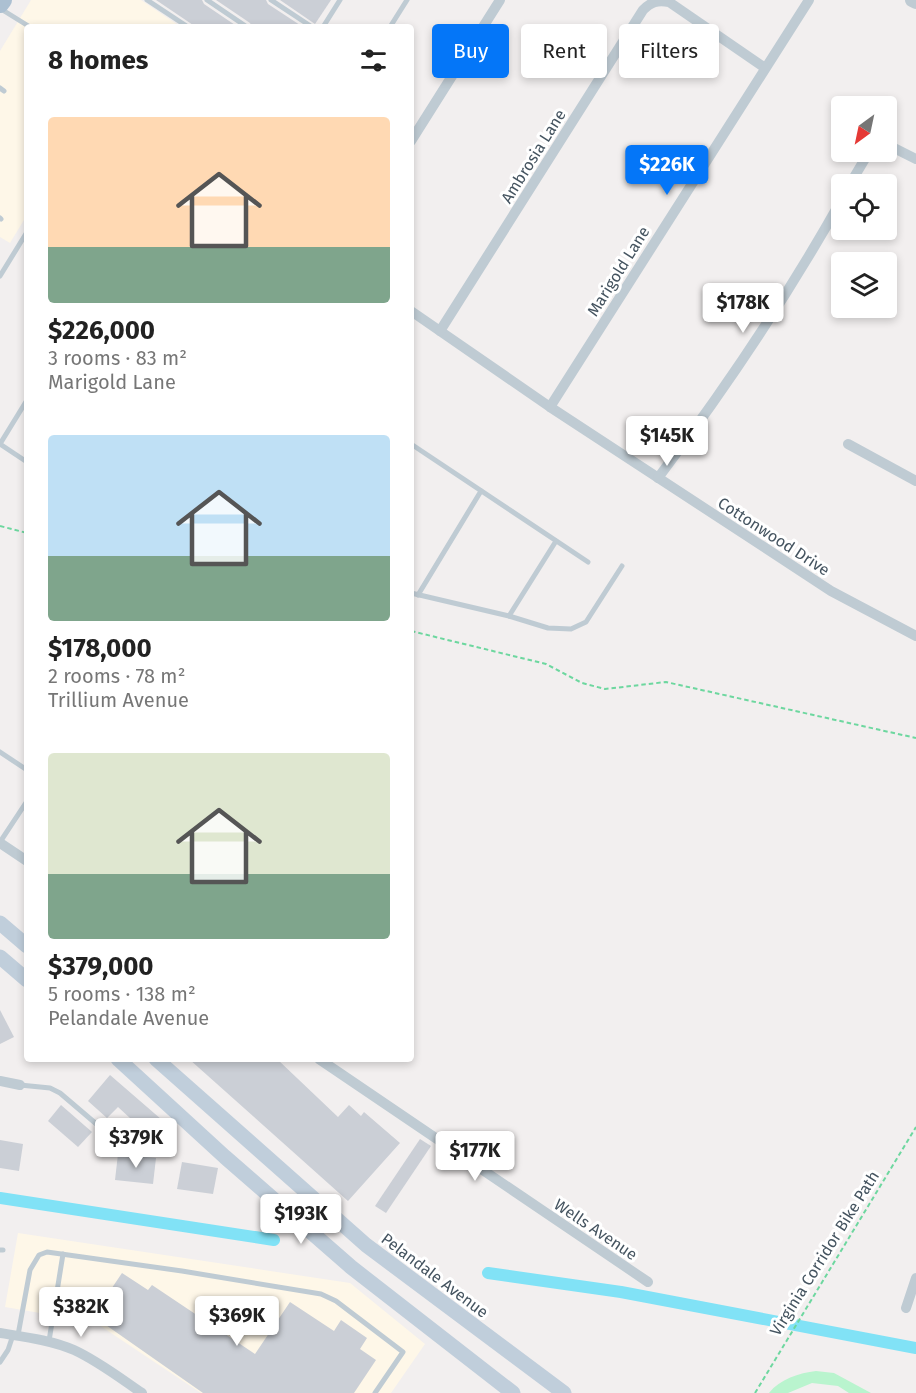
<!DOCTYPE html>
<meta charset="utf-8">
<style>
body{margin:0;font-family:"Fira Sans",sans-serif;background:#f2f2f2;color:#222;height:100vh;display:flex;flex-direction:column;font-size:22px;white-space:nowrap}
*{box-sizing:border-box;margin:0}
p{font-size:20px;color:#767676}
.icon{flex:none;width:33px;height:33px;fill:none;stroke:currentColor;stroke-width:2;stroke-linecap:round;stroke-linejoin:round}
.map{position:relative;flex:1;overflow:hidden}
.sheet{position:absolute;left:24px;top:24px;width:390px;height:1038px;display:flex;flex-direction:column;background:#fff;border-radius:6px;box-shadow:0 3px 9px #0003}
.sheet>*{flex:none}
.hud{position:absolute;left:432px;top:24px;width:393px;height:54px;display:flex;gap:12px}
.needle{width:39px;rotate:213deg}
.controls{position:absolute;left:831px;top:96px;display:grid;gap:12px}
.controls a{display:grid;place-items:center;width:66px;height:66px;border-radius:6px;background:#fff;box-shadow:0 3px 9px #0003;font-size:30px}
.price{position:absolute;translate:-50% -51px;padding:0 14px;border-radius:6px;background:#fff;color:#222;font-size:20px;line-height:39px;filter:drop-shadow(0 2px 3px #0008)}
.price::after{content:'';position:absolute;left:50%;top:36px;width:18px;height:14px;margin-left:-9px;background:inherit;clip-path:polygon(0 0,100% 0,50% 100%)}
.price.on{background:#0476f8;color:#fff}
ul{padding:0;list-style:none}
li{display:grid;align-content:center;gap:12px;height:318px;padding:0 24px}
li span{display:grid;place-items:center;height:186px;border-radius:6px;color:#555}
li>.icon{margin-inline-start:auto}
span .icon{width:108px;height:108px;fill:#fffc;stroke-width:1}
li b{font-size:26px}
h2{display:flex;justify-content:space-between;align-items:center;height:72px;padding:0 24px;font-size:26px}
.chip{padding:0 21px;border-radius:6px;background:#fff;box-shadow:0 3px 9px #0003;font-size:21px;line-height:54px}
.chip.on{background:#0476f8;color:#fff}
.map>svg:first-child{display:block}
.commercial{fill:#fef7e8}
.grass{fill:#b9f4ce}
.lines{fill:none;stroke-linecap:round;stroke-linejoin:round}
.canal{stroke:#81e2f6;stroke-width:12}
.building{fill:#cbcfd6}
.path{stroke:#6dd79f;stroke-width:2;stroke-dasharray:4.5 3;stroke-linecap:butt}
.service{stroke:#bfcbd3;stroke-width:5}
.minor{stroke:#bfcbd3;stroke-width:10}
.tertiary{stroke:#bfcbd3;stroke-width:14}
.secondary{stroke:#c0cedb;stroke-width:15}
.primary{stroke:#acc0d2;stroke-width:18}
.labels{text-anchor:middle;stroke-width:6;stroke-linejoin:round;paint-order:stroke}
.street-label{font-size:16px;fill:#455460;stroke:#fff}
</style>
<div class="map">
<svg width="916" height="1393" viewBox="0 0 916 1393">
<rect width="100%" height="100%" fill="#f2efef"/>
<!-- commercial -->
<g class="commercial">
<polygon points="31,0 141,0 181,27 27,27 27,215 10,243 0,237 0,51"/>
<polygon points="18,1233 350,1283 425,1344 391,1393 201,1393 90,1319 75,1319 5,1307"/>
</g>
<!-- grass -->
<path class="grass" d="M816 1371 834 1373 871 1393H849L838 1386 812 1383 788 1393H769C780 1379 799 1373 816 1371Z"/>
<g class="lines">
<!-- canal -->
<g class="canal">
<polyline points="0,1198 274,1240"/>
<polyline points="488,1273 621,1292 916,1348"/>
</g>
</g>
<!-- building -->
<g class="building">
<polygon points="156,0 202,0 204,4 238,27 196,27"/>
<polygon points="216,0 266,0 268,4 303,27 252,27 250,23"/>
<polygon points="280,0 331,0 315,24"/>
<polygon points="0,1010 14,1037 0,1044"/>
<polygon points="189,1059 277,1059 338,1117 349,1105 361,1116 364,1112 400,1143 348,1201"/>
<polygon points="110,1075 169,1126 155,1141 118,1107 107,1118 88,1101"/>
<polygon points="61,1105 92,1132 78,1147 48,1121"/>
<polygon points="420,1139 431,1146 386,1213 375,1206"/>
<polygon points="0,1140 23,1144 19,1171 0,1168"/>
<polygon points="118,1154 156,1158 153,1184 115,1180"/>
<polygon points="182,1162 218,1168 213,1194 177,1189"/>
<polygon points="122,1273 148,1290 152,1285 255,1354 290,1302 334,1331 341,1320 367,1338 360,1349 376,1360 354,1393 203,1393 93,1316"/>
</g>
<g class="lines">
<!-- path -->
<g class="path">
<polyline points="0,526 27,533"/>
<polyline points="411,631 546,664 582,683 605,689 666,682 916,738"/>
<polyline points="755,1393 916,1127"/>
</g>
<!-- service -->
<g class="service">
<polyline points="147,0 188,27"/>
<polyline points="207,0 247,27"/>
<polyline points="271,0 312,27"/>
<polyline points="1,9 30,27"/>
<polyline points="323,27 340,0"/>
<polyline points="390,27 407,0"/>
<polyline points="0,88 4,91"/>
<polyline points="0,218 1,219"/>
<polyline points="0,276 27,232"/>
<polyline points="0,444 27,400"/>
<polyline points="0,444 27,462"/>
<polyline points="411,444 588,562"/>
<polyline points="411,593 509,616 548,628 571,629 586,622 622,566"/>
<polyline points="418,595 481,491"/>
<polyline points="509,616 556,541"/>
<polyline points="0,752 27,770"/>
<polyline points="0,842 27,801"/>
<polyline points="20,1085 50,1088 60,1093 114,1139 161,1150 171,1147"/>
<polyline points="0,1250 3,1250"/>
<polyline points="18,1335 30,1270 39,1255 47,1252 182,1271 321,1294 336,1301 403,1352 375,1393"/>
<polyline points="49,1341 63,1254"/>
<polyline points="0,1362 8,1350 13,1335"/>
</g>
<!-- minor -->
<g class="minor">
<polyline points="411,141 500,0"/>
<polyline points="886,144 916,159"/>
<polyline points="850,184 869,152"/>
<polyline points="411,311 550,407 831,591 916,636"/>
<path d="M440 331 643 10C651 2 657 0 669 2L765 68"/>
<polyline points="550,407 809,0"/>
<polyline points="848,444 916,481"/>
<path d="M658 478C725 389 787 297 842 199"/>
<polyline points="0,843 27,861"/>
<polyline points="319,1059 648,1282"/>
<polyline points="0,1081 20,1085"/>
<polyline points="906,1308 916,1278"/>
<path d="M0 1333C25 1337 51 1340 74 1350 98 1361 120 1378 142 1393"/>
</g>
<!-- tertiary -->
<polyline class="tertiary" points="912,0 916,2"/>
<!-- secondary -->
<g class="secondary">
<polyline points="0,923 27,946"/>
<polyline points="0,957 27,980"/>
<polyline points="118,1059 225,1157 351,1267 513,1393"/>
<polyline points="156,1059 366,1245 564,1393"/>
</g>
<!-- primary -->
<polyline class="primary" points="0,4 3,0"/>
</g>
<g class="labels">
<!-- street labels -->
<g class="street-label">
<text transform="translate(533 156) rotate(-58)" y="6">Ambrosia Lane</text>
<text transform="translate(618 271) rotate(-58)" y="6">Marigold Lane</text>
<text transform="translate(774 536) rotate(33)" y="6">Cottonwood Drive</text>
<text transform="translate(596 1229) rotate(34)" y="6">Wells Avenue</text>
<text transform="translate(824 1253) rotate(-58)" y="6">Virginia Corridor Bike Path</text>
<text transform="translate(435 1275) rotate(37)" y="6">Pelandale Avenue</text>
</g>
</g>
</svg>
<div class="controls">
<a><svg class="needle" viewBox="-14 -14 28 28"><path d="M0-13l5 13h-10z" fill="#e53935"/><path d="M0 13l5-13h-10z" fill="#767676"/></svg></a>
<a><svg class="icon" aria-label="locate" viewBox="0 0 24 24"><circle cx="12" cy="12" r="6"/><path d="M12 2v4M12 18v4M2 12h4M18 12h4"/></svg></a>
<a><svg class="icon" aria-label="layers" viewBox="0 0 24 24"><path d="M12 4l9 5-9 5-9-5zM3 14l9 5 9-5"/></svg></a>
</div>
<b class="price on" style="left:667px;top:196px">$226K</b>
<b class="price" style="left:743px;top:334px">$178K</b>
<b class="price" style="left:667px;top:467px">$145K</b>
<b class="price" style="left:136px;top:1169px">$379K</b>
<b class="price" style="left:475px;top:1182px">$177K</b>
<b class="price" style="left:301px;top:1245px">$193K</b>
<b class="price" style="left:81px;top:1338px">$382K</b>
<b class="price" style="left:237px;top:1347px">$369K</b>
<div class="hud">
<a class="chip on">Buy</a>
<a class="chip">Rent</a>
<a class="chip">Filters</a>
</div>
<section class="sheet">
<h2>8 homes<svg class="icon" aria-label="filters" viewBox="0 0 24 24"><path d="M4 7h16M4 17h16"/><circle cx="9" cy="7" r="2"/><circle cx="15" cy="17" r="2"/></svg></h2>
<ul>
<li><span style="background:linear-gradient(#ffd9b3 70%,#7fa58c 0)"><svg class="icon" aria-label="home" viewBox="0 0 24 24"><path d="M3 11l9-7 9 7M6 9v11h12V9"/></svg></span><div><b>$226,000</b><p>3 rooms · 83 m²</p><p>Marigold Lane</p></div></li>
<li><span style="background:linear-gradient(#bfe0f5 65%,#7fa58c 0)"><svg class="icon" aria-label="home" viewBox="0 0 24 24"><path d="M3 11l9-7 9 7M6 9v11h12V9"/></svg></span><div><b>$178,000</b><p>2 rooms · 78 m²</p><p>Trillium Avenue</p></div></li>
<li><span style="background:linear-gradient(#dfe7d0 65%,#7fa58c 0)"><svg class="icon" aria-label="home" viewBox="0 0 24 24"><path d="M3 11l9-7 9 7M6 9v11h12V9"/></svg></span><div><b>$379,000</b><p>5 rooms · 138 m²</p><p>Pelandale Avenue</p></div></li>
</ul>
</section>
</div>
